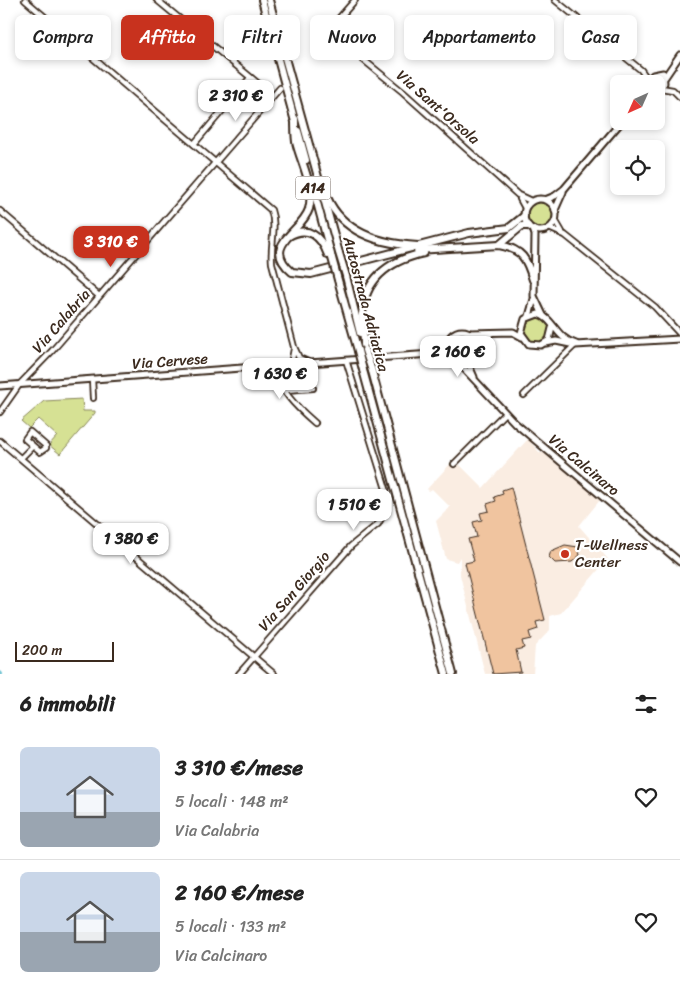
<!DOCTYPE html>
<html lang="it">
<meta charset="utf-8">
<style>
body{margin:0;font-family:Sriracha,sans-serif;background:#f6f6f6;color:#222;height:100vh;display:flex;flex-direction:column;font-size:19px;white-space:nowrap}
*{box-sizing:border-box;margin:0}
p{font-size:16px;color:#767676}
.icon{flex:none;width:28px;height:28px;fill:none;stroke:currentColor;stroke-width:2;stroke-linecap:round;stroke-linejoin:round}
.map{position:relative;height:674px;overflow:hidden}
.drawer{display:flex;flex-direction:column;background:#fff;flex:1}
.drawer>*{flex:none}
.guide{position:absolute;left:15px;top:15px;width:650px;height:45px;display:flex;gap:10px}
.needle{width:32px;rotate:225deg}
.buttons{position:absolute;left:610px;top:75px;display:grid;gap:10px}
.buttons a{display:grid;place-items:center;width:55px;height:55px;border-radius:8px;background:#fff;box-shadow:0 2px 8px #0003;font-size:25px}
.scale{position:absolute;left:15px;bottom:12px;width:99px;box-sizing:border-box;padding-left:5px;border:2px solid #3b2a1e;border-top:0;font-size:14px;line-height:18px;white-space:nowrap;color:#3b2a1e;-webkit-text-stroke:4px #fff;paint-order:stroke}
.price{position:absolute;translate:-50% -42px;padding:0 11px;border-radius:10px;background:#fff;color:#222;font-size:16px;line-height:32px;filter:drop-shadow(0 1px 2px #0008)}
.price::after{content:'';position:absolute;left:50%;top:30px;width:15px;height:11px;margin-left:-8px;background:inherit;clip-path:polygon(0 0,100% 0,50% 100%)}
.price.on{background:#c8321e;color:#fff}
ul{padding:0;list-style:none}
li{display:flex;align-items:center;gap:15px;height:125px;padding:0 20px}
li+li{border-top:1px solid #e0e0e0}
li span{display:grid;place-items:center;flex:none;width:140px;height:100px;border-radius:8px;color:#555}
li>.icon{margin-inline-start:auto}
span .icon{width:60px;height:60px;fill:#fffc;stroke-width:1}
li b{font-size:21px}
h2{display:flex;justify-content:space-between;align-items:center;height:60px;padding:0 20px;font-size:21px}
.tag{padding:0 18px;border-radius:8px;background:#fff;box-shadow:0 2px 8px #0003;font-size:18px;line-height:45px}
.tag.on{background:#c8321e;color:#fff}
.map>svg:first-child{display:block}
.built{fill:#faede2}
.green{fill:#d6e194;stroke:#888659}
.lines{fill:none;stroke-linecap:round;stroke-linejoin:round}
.canal{stroke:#77c6d4;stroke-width:4}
.building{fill:#f0c49f;stroke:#3b2a1e}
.minor-casing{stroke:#3b2a1e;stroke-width:8}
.major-casing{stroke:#3b2a1e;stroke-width:9}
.highway-casing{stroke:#3b2a1e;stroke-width:10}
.minor{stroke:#fff;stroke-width:4.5}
.major{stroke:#fff;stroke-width:5}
.highway{stroke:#fff;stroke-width:6}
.highway-bridge-casing{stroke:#3b2a1e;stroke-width:10;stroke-linecap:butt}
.highway-bridge{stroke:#fff;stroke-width:6}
.poi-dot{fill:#c8321e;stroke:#fff;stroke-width:2}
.labels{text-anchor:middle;stroke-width:4.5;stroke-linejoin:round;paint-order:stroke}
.shield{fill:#fff;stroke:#766a62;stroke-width:1}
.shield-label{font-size:14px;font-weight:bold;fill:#3b2a1e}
.street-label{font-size:15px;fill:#3b2a1e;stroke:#fff}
.poi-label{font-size:15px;fill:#3b2a1e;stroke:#fff;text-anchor:start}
</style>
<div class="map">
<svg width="680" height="674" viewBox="0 0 680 674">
<rect width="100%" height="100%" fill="#fff"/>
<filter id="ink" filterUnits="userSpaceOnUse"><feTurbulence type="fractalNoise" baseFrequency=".02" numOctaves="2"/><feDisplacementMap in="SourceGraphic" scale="10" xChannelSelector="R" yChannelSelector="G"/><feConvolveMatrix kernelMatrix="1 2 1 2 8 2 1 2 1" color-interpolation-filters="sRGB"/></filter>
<g filter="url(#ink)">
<!-- built -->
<polygon class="built" points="528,439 539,452 544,453 600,500 579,526 608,559 561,613 550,616 550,630 535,646 533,674 485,674 460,575 460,557 457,562 446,559 436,521 450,507 432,489 429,491 427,489 452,462 455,464 457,462 483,488"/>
<!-- green -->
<g class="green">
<circle cx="540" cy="215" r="12"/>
<circle cx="536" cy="330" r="13"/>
<circle cx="462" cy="346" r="12"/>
<polygon points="82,399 83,411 95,411 95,413 60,454 49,445 57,436 38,419 29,428 21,421 44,401"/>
</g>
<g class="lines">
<!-- canal -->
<polyline class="canal" points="0,673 1,674"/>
</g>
<!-- building -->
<g class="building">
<polygon points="511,487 545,620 536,622 538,629 529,632 531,639 522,641 524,648 516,650 521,672 493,674 465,563 474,561 468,539 477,537 473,522 482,520 480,513 489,511 487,504 496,501 494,497 503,494 502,490"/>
<polygon points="565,545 578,547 580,555 572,562 555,563 549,557 551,551"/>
</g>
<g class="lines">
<!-- minor casing -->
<g class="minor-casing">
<g id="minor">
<path d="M25 0 271 210C277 227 270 245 272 263L294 347 299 358 308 362"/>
<polyline points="157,0 272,95"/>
<polyline points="355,0 328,31 403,92 518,195 531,201"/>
<polyline points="555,0 641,70 648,80"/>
<polyline points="661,88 673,90 680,97"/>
<polyline points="194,144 250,78"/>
<polyline points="520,199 525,208"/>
<polyline points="0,211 99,296"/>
<polyline points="555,220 562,232"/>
<polyline points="549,228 565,235 655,307 680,334"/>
<polyline points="291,364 294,349"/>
<path d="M279 365C273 387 300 410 315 423"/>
<polyline points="92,379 93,398"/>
<polyline points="285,390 313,388"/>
<polyline points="524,395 575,345"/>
<polyline points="0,412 19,385 52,351 280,88"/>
<polyline points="0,441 274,674"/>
<polyline points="21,458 33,446 40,452 46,448 46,446 30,432 25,439 33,446"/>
<polyline points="454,464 505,413"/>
<polyline points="239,674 351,546 378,524 385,511 386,489 346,360"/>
</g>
</g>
<!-- major casing -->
<g class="major-casing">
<g id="major">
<polyline points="665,77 680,55"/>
<polyline points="647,84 653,75 663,73 664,83 656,92"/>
<circle cx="540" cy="215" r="16"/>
<polyline points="545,200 555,196 564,189 622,121"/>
<polyline points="555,210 563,192"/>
<polyline points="533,229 535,235 534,296 543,315"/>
<polyline points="529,316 534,299"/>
<path d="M552 328 549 340 541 345 529 344 521 333 525 319 538 314C554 318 555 338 576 344"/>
<circle cx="462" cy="346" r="15"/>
<polyline points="470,333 513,332 522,337"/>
<polyline points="546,343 556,341 575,345 680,339"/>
<polyline points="477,345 491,333"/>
<polyline points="433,353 447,344"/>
<polyline points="472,357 470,368 474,377"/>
<polyline points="456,360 515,423 680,562"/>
<polyline points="0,386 431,354 450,355"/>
</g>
</g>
<!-- highway casing -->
<g class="highway-casing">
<g id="highway">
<polyline points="262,0 295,122"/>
<polyline points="269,0 339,253"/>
<path d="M295 119C295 126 295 134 296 142 301 163 315 187 309 209 302 232 260 245 292 272L311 274 469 233 509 228 524 216"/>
<polyline points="298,131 306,160"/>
<polyline points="312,184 332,258"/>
<path d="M325 192C339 232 379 244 418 246"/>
<path d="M289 236C308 225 321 236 328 255"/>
<polyline points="499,245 522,226 528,226"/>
<path d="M417 250 499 245C522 249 527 259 533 280"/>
<polyline points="346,276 360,333"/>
<polyline points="338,280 358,351"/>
<path d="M364 345C364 334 362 324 362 314 365 277 391 260 424 253"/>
<polyline points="363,370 446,674"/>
<polyline points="372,371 453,674"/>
</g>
</g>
<!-- minor -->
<use href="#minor" class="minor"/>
<!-- major -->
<use href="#major" class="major"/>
<!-- highway -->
<use href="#highway" class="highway"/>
<!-- highway-bridge casing -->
<g class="highway-bridge-casing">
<g id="highway-bridge">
<polyline points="339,253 346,276"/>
<polyline points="332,258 338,280"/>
<polyline points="365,350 372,371"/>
<polyline points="358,351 363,370"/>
</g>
</g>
<!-- highway-bridge -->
<use href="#highway-bridge" class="highway-bridge"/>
</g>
</g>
<!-- markers -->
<circle class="poi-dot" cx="565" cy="554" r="5"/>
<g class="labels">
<!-- shield labels -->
<rect class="shield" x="295.5" y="176.5" width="35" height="23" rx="4"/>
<g class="shield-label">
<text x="313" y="193">A14</text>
</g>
<!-- street labels -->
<g class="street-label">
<text transform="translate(438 107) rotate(41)" y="5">Via Sant'Orsola</text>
<text transform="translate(366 304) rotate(75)" y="5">Autostrada Adriatica</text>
<text transform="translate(61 321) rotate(-49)" y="5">Via Calabria</text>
<text transform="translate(170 361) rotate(-4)" y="5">Via Cervese</text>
<text transform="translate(584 465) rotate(40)" y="5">Via Calcinaro</text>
<text transform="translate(294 591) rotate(-49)" y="5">Via San Giorgio</text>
</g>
<!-- poi labels -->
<g class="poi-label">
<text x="575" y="550">T-Wellness<tspan x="575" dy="17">Center</tspan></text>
</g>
</g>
</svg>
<div class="buttons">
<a><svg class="needle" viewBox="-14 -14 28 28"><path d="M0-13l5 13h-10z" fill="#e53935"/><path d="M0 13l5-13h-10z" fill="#767676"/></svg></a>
<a><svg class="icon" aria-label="locate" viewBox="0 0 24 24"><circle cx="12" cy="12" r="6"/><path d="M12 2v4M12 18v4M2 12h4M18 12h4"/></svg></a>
</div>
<div class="scale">200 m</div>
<b class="price" style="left:236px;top:122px">2 310 €</b>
<b class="price on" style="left:111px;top:268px">3 310 €</b>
<b class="price" style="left:458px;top:378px">2 160 €</b>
<b class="price" style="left:280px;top:400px">1 630 €</b>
<b class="price" style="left:354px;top:531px">1 510 €</b>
<b class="price" style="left:131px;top:565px">1 380 €</b>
<div class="guide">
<a class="tag">Compra</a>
<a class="tag on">Affitta</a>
<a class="tag">Filtri</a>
<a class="tag">Nuovo</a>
<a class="tag">Appartamento</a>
<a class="tag">Casa</a>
</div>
</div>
<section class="drawer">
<h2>6 immobili<svg class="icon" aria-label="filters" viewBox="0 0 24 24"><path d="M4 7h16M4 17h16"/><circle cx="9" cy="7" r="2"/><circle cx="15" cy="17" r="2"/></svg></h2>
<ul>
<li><span style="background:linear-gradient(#c9d6e8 65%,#9aa5b1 0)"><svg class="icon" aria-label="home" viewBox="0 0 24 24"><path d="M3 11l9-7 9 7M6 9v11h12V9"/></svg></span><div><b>3 310 €/mese</b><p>5 locali · 148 m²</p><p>Via Calabria</p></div><svg class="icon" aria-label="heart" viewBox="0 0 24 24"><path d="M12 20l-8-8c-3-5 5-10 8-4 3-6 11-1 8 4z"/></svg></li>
<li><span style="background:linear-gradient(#c9d6e8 60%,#9aa5b1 0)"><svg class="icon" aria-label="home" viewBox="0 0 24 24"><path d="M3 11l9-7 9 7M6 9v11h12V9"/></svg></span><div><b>2 160 €/mese</b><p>5 locali · 133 m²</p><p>Via Calcinaro</p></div><svg class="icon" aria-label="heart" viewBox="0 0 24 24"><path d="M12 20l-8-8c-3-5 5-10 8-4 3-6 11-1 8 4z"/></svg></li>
</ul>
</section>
